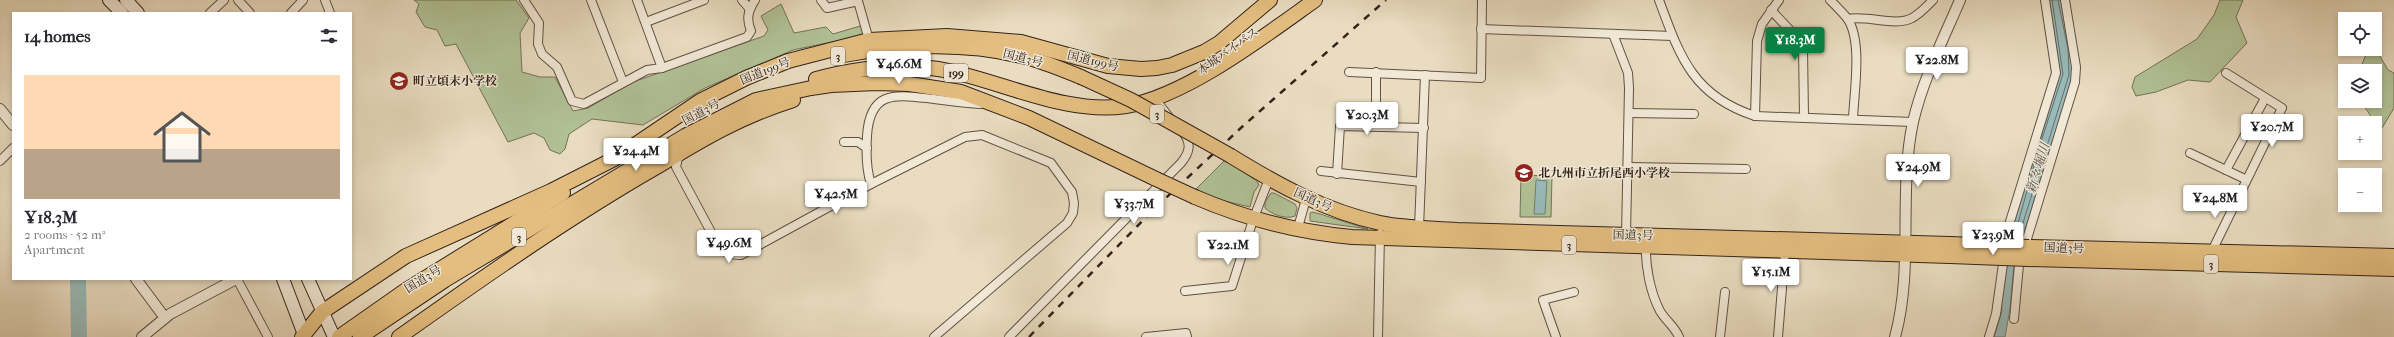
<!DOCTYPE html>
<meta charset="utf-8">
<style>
body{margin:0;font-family:"IM FELL French Canon","Noto Serif JP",serif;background:#f7f7f7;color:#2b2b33;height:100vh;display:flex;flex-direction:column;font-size:15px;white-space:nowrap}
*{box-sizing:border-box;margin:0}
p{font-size:13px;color:#7c7c81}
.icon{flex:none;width:22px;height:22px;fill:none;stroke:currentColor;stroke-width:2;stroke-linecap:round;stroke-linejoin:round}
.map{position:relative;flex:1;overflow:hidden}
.panel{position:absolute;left:12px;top:12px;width:340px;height:268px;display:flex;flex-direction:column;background:#fff;border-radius:0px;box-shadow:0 2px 6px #0003}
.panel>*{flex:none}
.controls{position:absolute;left:2338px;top:12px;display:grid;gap:8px}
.controls a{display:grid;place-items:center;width:44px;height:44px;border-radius:0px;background:#fff;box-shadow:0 2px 6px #0003;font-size:20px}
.price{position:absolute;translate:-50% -34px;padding:0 9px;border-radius:4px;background:#fff;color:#222;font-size:13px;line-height:26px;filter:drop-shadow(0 1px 2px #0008)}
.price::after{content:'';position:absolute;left:50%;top:24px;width:12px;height:9px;margin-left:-6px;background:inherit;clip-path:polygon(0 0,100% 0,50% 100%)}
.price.current{background:#0b8043;color:#fff}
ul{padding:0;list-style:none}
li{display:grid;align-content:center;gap:8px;height:212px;padding:0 12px}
li span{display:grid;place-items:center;height:124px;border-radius:0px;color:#555}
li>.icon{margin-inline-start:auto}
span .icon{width:72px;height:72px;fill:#fffc;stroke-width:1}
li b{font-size:17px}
h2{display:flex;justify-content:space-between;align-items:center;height:48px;padding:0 12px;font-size:17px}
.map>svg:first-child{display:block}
.green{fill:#b1c296;stroke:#727258}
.water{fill:#99bab9;stroke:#707e79}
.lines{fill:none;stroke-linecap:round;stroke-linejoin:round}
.shore{stroke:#666e6a;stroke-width:1}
.river{stroke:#99bab9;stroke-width:16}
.minor-casing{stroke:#605144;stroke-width:10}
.tertiary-casing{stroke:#605144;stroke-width:12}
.secondary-casing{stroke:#33231a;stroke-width:14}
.trunk-casing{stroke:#33231a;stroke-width:16}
.minor{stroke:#f1e8d6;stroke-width:8}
.tertiary{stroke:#f1e8d6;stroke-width:10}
.secondary{stroke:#f1e8d6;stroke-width:12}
.trunk{stroke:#e4be80;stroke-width:14}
.rail{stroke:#33231a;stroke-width:2.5;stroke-dasharray:7 7;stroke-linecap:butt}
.trunk-bridge-casing{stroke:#33231a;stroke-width:16;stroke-linecap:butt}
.trunk-bridge{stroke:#e4be80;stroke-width:14}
.labels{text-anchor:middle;stroke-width:3;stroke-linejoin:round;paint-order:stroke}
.shield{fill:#f1e8d6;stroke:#6c5e52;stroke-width:1}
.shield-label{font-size:11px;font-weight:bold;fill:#33231a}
.street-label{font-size:12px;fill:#33231a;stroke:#f1e8d6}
.poi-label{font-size:12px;font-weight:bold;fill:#33231a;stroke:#f1e8d6;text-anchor:start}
.water-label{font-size:13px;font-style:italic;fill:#52504a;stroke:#f1e8d6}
</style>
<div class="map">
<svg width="2394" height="337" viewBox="0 0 2394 337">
<rect width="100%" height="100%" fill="#e9dcc0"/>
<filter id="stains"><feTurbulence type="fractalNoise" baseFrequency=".005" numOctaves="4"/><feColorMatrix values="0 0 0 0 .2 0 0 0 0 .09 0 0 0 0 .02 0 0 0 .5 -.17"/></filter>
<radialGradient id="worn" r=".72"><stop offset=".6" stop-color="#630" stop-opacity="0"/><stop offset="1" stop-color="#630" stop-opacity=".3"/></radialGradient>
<!-- green -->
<g class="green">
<polygon points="414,0 516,0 529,18 520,33 522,72 540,77 555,77 573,111 588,108 633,82 764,36 768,30 761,16 781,4 794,33 826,27 833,34 867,24 871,34 793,50 705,88 643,125 592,119 569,134 565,149 560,154 550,150 544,138 534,133 508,142 456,44 445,46 437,30 425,27 416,12 419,4"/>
<polygon points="2220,0 2243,0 2236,17 2247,43 2210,82 2188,80 2156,92 2136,96 2132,87 2135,77 2197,39 2214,15"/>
<path d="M2368 50 2377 51 2388 70 2394 73V108L2382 128C2365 117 2373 105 2349 101H2375V71H2359Z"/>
<polygon points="1225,160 1257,181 1259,185 1254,192 1250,207 1216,199 1196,189"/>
<polygon points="1521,175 1552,176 1551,217 1520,217"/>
<path d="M1271 193H1274L1295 204 1297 208 1295 216C1286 220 1271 214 1265 208V202Z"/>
<polygon points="1312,212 1320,214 1368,229 1310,221 1310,213"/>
</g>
<!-- water -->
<g class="water">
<polygon points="2048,0 2062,0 2072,48 2073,75 2014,265 2010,309 2005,337 1994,337 2002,311 2001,299 2011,231 2034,149 2059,74"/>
<polygon points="1536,180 1547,181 1545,214 1534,214"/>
</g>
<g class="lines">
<!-- shore -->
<g class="shore">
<polyline points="2014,238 2038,151 2063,74 2052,0"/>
<polyline points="2018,239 2069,75 2068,49 2058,0"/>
</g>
<!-- river -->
<polyline class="river" points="78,279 79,337"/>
<!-- minor casing -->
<g class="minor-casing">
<g id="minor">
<polyline points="238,0 250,13"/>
<polyline points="325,0 330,13"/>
<path d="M524 0 539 23 538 44 542 54 557 67 572 101 584 104 647 70 662 68 747 37 751 31C746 19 748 11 755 0"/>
<polyline points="591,0 623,82"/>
<polyline points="637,0 662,68"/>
<polyline points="742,0 749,8"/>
<polyline points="821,0 827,8 858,1 869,40"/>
<path d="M1659 0C1680 57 1693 96 1755 116L1913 122"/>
<path d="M1830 0C1836 6 1842 12 1847 18 1863 40 1854 92 1853 119"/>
<polyline points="1771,10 1801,42 1803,48 1804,117"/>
<polyline points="210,13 224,0"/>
<polyline points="291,13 303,0"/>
<path d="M1848 19C1867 15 1896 27 1912 18 1920 14 1927 6 1933 0"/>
<polyline points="646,22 704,0"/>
<polyline points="1481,29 1672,36"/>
<polyline points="1613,34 1628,73 1629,88 1626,235"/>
<polyline points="1349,72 1481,78 1482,0"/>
<polyline points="1155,99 1169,117"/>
<polyline points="1630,113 1694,114"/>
<polyline points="1755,116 1757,41 1762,24 1779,0"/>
<polyline points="1376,126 1376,72"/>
<polyline points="844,142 858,142 867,148"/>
<polyline points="2190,153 2245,179"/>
<path d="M682 155 678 158 676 167 718 245C725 253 730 255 741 255L871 184C866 169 866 152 867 136 870 88 898 95 934 99 949 101 965 103 980 104"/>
<polyline points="0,161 13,148"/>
<polyline points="1629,167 1746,169"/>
<polyline points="2226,170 2263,102"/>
<polyline points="1321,171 1421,182"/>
<polyline points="1337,174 1340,126 1424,128"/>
<polyline points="871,184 965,137 982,135 1051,163 1072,192 1074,203 1073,213 1067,223 934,337"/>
<polyline points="1419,228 1425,75"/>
<polyline points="1297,231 1306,199"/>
<path d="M1646 243C1645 265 1650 292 1660 311 1666 321 1675 327 1679 337"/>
<polyline points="2211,253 2282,108 2226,73"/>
<polyline points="237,279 268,337"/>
<polyline points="1185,291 1232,286 1253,220 1269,179"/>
<polyline points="2014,319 2019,265 2075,82 2076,67 2065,0"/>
<path d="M1009 337 1181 163C1190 152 1192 143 1182 131"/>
<polyline points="1146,337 1186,333 1187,337"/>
<polyline points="1378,337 1380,234"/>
<polyline points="1556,337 1543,300 1574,292"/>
<polyline points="1720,337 1725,292"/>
<polyline points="1778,337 1785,251"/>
<polyline points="1989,337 1996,314 2008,228 2056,73 2045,0"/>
</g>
</g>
<!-- tertiary casing -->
<g class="tertiary-casing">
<g id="tertiary">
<polyline points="0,109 13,125"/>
<polyline points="136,279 165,318"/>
<polyline points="142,337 170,314 236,279"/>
<path d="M1895 337C1914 268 1898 192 1913 122 1923 79 1943 40 1960 0"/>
</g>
</g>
<!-- secondary casing -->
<g class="secondary-casing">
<g id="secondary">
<polyline points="109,0 122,13"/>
<polyline points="126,0 138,13"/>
<polyline points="283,279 305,337"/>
<polyline points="308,279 334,337"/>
</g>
</g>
<!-- trunk casing -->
<g class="trunk-casing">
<g id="trunk">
<path d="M844 55C903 44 970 42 1029 58 1047 63 1064 70 1081 77"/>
<path d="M816 79C858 68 906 62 949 71 1005 83 1068 115 1126 106 1185 97 1266 35 1315 0"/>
<path d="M1231 156C1278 185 1325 211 1380 223 1405 228 1431 228 1457 230L1950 244"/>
<path d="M1195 197C1246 219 1296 232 1352 237L1950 256"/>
<polyline points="2029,247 2394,256"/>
<polyline points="2028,259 2394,269"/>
<polyline points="302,337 322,312 406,256 551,191 614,159 700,101 746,78 788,61 869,40 947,36 1021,42 1108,66 1141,69 1157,68 1172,65 1204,52 1219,43 1270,0"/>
<polyline points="339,337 406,290 563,193"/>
<polyline points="360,337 445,280 685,136 756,100 811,88 831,85 877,83 909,84 961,92 1029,118 1156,179"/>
<path d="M399 337C484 277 569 217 660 165 705 138 742 116 793 100"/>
</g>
</g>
<!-- minor -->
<use href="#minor" class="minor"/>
<!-- tertiary -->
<use href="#tertiary" class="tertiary"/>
<!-- secondary -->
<use href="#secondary" class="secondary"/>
<!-- trunk -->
<use href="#trunk" class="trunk"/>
<!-- rail -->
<polyline class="rail" points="1029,337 1154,209 1243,126 1386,0"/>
<!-- trunk-bridge casing -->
<g class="trunk-bridge-casing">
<g id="trunk-bridge">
<polyline points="1081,77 1131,100 1231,156"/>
<polyline points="1156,179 1195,197"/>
<polyline points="1950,244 2029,247"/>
<polyline points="1950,256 2028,259"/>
</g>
</g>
<!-- trunk-bridge -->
<use href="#trunk-bridge" class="trunk-bridge"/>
</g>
<!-- icons -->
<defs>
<g id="school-disc" transform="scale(1)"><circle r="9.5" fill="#8f2418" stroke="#f1e8d6"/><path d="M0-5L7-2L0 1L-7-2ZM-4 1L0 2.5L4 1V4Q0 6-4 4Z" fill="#fff"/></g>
</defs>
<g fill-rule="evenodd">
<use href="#school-disc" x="399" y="81"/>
<use href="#school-disc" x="1524" y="173"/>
</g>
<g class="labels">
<!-- shield labels -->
<g class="shield">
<rect x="831" y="47" width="14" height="18" rx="3"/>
<rect x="944" y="64" width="24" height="18" rx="3"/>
<rect x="1150" y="105" width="14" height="18" rx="3"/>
<rect x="512" y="228" width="14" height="18" rx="3"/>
<rect x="1562" y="236" width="14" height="18" rx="3"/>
<rect x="2204" y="255" width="14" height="18" rx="3"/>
</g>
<g class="shield-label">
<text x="838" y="60">3</text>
<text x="956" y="77">199</text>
<text x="1157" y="118">3</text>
<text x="519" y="241">3</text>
<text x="1569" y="249">3</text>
<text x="2211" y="268">3</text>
</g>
<!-- street labels -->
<g class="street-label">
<text transform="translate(1228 51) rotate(-36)" y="4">本城バイパス</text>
<text transform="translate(1023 58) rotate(14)" y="4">国道3号</text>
<text transform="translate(1093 61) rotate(14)" y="4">国道199号</text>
<text transform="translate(765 71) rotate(-22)" y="4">国道199号</text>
<text transform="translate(701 112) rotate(-28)" y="4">国道3号</text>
<text transform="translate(1313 200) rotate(24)" y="4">国道3号</text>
<text transform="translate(1633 235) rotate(1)" y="4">国道3号</text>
<text transform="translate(2064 248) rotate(2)" y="4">国道3号</text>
<text transform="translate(423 279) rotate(-32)" y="4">国道3号</text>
</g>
<!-- poi labels -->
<g class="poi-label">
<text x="413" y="85">町立頃末小学校</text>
<text x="1538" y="177">北九州市立折尾西小学校</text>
</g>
<!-- water labels -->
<g class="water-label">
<text transform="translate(2037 168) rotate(-73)" y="5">新々堀川</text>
</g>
</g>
<rect width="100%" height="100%" filter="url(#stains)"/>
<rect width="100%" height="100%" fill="url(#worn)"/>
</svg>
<div class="controls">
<a><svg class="icon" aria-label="locate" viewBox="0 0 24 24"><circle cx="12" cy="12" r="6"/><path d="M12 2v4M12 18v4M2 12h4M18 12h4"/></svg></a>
<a><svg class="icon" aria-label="layers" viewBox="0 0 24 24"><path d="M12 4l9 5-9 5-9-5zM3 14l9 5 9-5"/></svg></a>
<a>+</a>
<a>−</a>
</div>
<b class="price current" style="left:1795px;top:61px">¥18.3M</b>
<b class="price" style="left:1937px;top:81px">¥22.8M</b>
<b class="price" style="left:899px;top:85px">¥46.6M</b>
<b class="price" style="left:1367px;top:136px">¥20.3M</b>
<b class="price" style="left:2272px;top:148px">¥20.7M</b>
<b class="price" style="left:636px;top:172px">¥24.4M</b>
<b class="price" style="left:1918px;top:188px">¥24.9M</b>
<b class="price" style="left:836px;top:215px">¥42.5M</b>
<b class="price" style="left:2215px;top:219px">¥24.8M</b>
<b class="price" style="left:1134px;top:225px">¥33.7M</b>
<b class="price" style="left:1993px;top:256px">¥23.9M</b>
<b class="price" style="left:729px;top:264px">¥49.6M</b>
<b class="price" style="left:1228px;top:266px">¥22.1M</b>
<b class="price" style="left:1771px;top:293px">¥15.1M</b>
<section class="panel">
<h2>14 homes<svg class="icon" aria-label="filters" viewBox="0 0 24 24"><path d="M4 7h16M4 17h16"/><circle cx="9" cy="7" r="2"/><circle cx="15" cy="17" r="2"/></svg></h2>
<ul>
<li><span style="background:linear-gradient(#ffd9b3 60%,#b9a48a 0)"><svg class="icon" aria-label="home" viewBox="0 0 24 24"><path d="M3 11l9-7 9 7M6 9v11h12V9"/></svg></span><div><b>¥18.3M</b><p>2 rooms · 52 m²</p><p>Apartment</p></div></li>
</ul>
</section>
</div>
